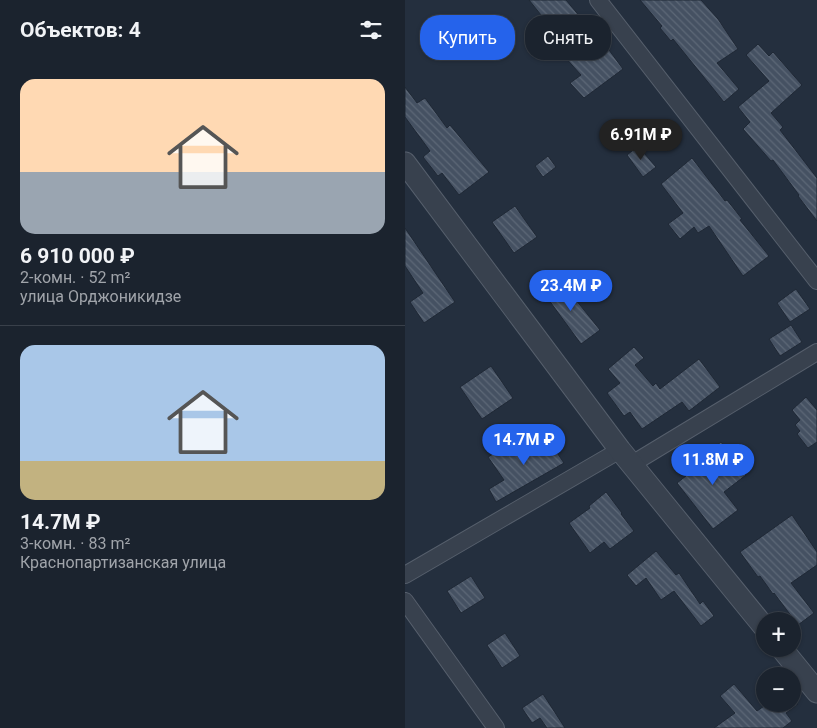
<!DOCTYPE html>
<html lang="ru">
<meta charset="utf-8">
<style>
body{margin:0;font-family:Roboto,sans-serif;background:#282f3a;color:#f1f3f6;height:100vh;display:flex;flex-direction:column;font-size:19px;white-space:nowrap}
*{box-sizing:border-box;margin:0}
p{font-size:16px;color:#a0a4aa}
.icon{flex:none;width:28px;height:28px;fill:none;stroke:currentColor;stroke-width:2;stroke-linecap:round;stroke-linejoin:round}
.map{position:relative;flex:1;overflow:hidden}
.sheet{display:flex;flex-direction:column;background:#1b232e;width:405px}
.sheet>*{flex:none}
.top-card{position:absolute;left:15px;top:15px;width:321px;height:45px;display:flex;gap:10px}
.tools{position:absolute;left:351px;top:612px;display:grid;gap:10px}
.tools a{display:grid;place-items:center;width:45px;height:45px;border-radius:50%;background:#1b232e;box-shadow:0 1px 4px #0004,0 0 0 1px #39404a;font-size:25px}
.price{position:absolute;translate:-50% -42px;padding:0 11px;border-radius:18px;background:#2563eb;color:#fff;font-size:16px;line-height:32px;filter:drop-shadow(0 1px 2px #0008)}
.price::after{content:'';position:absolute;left:50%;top:30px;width:15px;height:11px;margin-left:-8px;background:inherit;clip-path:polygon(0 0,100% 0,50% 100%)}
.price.current{background:#222;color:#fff}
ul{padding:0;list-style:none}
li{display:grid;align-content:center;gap:10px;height:265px;padding:0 20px}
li+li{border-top:1px solid #39404a}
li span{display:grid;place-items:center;height:155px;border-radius:15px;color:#555}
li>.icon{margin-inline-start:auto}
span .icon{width:90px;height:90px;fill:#fffc;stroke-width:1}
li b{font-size:21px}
h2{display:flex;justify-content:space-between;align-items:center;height:60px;padding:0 20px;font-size:21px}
.chip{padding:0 18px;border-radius:20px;background:#1b232e;box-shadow:0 1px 4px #0004,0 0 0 1px #39404a;font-size:18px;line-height:45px}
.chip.current{background:#2563eb;color:#fff}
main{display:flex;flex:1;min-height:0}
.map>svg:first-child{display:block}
.building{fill:url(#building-back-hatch);stroke:#1f2835}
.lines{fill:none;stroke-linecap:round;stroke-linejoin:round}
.minor-casing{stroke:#565f6c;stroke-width:18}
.tertiary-casing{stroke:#565f6c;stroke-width:23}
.minor{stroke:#38414e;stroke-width:16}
.tertiary{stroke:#38414e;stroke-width:21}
</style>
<main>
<section class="sheet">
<h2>Объектов: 4<svg class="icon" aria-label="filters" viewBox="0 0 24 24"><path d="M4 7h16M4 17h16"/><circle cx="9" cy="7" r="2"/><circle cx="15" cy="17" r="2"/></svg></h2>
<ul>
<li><span style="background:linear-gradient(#ffd9b3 60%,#9aa5b1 0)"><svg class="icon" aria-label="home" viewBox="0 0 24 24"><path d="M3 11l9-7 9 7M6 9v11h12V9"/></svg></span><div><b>6 910 000 ₽</b><p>2-комн. · 52 m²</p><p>улица Орджоникидзе</p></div></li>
<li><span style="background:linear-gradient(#a9c7e8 75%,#c2b280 0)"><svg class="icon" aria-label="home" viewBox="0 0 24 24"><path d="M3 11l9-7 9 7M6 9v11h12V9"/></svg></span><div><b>14.7M ₽</b><p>3-комн. · 83 m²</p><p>Краснопартизанская улица</p></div></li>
</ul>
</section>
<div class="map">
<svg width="412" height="728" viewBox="0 0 412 728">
<defs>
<pattern id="building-back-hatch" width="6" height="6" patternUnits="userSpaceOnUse" patternTransform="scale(1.25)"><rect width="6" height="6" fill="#455162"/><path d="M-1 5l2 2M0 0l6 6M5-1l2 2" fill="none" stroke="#5d6877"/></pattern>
</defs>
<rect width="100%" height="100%" fill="#242f3e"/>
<!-- building -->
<g class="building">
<polygon points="124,0 161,0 181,24 180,25 204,50 218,69 179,98 165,83 176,75 158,55 166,48 143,18 140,20"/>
<polygon points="235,0 296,0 313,19 333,49 312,63 334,89 319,102 268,39 266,41 255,28 257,26"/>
<polygon points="353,44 364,56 368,52 397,85 366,113 378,127 375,130 412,178 412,221 393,196 394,195 368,160 366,161 338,129 345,122 333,107 364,81 341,55"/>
<polygon points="0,87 12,103 20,98 42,128 45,125 84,172 54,195 37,173 33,176 18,157 25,151 0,117"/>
<polygon points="233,146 251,167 238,177 222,155"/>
<polygon points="143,156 151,167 138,177 130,166"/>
<polygon points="287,158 320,201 322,200 337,219 335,220 364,256 338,276 304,226 293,233 289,227 275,239 263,224 278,213 256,184"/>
<polygon points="110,206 132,237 109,253 87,222"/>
<polygon points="0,228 50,302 19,323 5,302 18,293 0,266"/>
<polygon points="155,280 195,330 176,344 138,292"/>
<polygon points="391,289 405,309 385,322 372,303"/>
<polygon points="386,325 397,342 375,356 364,339"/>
<polygon points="229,347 239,358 230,365 248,386 251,383 255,389 294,359 315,387 284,411 277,402 237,429 225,412 219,416 202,393 215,383 203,369"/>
<polygon points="86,366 108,398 77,419 55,387"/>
<polygon points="401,397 412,410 412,442 403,448 392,434 395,431 390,425 395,420 387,410"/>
<polygon points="138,432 159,463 91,502 84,489 99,480 83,457 98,448 103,456"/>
<polygon points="316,442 341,475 319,492 333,510 308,529 272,483 305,457 302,453"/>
<polygon points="201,492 217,513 216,514 229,531 205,549 199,542 185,553 164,523 185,508 184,506"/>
<polygon points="387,515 412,552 412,565 386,583 409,613 393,625 369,593 368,594 355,576 353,577 335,552"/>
<polygon points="251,551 271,575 274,573 295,604 298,601 309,616 296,626 269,591 256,600 241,578 231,586 222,575"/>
<polygon points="66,576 80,598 56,613 42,591"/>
<polygon points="100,633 115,656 97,668 82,645"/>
<polygon points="329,684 352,711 362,704 393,704 381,713 387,721 378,728 309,728 330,713 315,696"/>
<polygon points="138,694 160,728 142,728 135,718 127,723 117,708"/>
</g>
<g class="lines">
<!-- minor casing -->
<g class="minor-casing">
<g id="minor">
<polyline points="193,0 412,281"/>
<polyline points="227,464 412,352"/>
<polyline points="0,575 215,450"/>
<polyline points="0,601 91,728"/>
</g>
</g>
<!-- tertiary casing -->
<g class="tertiary-casing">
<g id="tertiary">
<polyline points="0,163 215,450 360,628"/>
<polyline points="377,649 412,692"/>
</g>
</g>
<!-- minor -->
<use href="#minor" class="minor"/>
<!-- tertiary -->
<use href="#tertiary" class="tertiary"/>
</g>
</svg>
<div class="tools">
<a>+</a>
<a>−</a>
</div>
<b class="price current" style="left:236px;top:161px">6.91M ₽</b>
<b class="price" style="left:166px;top:312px">23.4M ₽</b>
<b class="price" style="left:119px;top:466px">14.7M ₽</b>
<b class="price" style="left:308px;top:486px">11.8M ₽</b>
<div class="top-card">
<a class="chip current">Купить</a>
<a class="chip">Снять</a>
</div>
</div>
</main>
